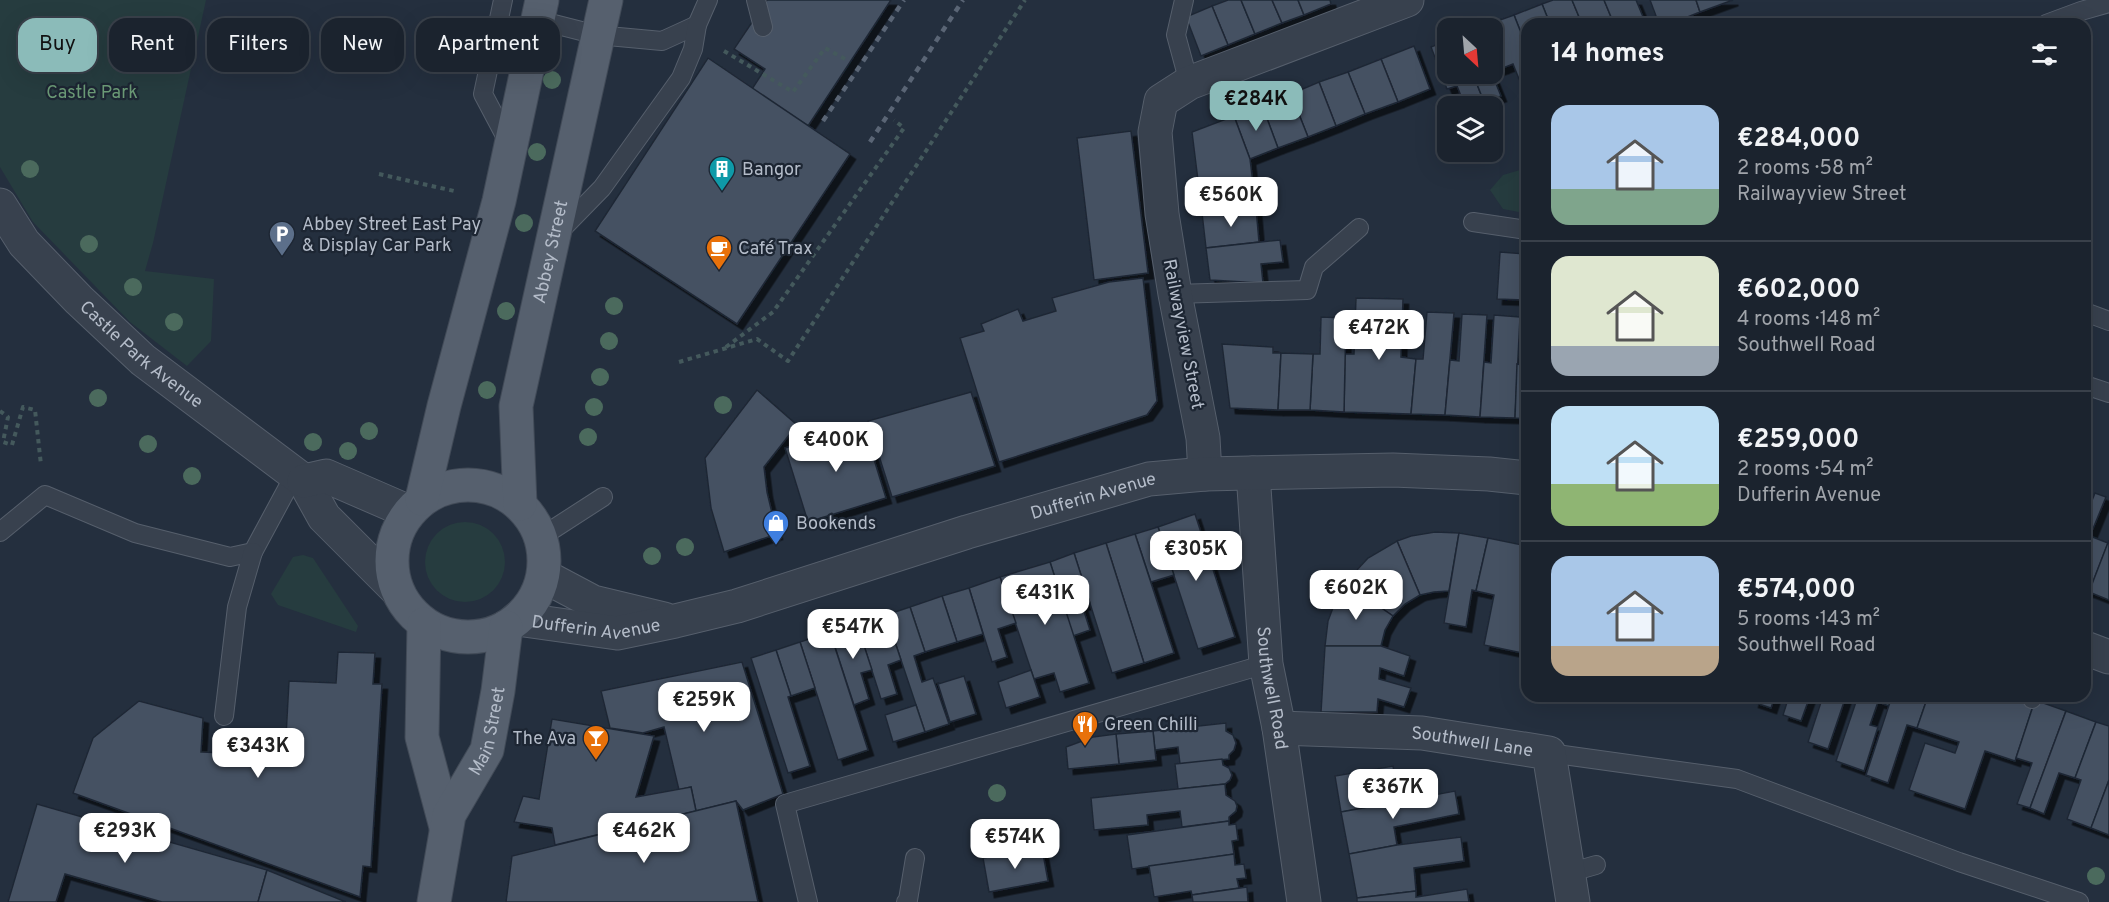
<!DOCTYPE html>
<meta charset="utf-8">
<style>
body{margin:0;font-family:Overpass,sans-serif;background:#242b36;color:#f1f3f6;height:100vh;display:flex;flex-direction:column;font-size:22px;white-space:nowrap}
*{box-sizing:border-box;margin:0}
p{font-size:20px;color:#a0a4aa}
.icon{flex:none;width:33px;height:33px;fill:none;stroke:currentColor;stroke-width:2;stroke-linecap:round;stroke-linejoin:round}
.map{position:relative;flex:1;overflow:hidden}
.panel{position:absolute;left:1521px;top:18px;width:570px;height:684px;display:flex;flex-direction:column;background:#1b232e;border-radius:18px;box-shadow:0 6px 24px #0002,0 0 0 2px #39404a}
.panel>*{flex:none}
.top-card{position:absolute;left:18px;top:18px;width:570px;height:54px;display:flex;gap:12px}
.needle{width:39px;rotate:154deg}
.buttons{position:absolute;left:1437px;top:18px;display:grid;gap:12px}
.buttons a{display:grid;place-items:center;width:66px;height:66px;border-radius:12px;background:#1b232e;box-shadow:0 6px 24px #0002,0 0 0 2px #39404a;font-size:30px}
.price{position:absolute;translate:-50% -51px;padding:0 14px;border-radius:12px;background:#fff;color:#222;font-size:20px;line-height:39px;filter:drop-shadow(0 2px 3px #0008)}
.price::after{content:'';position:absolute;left:50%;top:36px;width:18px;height:14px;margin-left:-9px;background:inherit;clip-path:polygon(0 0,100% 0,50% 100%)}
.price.on{background:#8bbbb9;color:#111}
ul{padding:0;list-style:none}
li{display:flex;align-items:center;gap:18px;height:150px;padding:0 30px}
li+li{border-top:2px solid #39404a}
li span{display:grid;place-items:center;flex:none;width:168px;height:120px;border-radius:18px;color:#555}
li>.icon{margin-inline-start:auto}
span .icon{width:72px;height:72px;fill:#fffc;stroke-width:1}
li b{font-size:26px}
h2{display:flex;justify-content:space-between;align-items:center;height:72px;padding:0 30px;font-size:26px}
.tag{padding:0 21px;border-radius:18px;background:#1b232e;box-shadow:0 6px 24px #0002,0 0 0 2px #39404a;font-size:21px;line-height:54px}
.tag.on{background:#8bbbb9;color:#111}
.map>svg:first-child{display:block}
.green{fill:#263c3f}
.building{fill:#455162;stroke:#1f2835;stroke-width:1.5;filter:url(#shadow)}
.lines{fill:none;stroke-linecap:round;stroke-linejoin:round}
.lane-casing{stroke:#565f6c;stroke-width:20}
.street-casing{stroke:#565f6c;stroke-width:35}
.primary-casing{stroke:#414a57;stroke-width:35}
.path{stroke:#44595c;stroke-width:4;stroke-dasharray:4.5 4.5;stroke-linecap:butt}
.lane{stroke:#38414e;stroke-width:18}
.street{stroke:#38414e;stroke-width:33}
.primary{stroke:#56606e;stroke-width:33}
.rail{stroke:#5a6575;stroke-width:4.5;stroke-dasharray:6 6;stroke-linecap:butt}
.tree{fill:#4b6a5d}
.labels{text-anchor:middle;stroke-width:4.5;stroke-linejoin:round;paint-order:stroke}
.park-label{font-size:18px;fill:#6b9a76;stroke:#1d2633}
.poi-label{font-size:18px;fill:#b4bcc9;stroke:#1d2633;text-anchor:start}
.street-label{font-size:18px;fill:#b4bcc9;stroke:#1d2633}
</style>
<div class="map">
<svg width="2109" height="902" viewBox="0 0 2109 902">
<defs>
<filter id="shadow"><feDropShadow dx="5.5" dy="5.5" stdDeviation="0" flood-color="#0009"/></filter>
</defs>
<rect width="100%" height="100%" fill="#242f3e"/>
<!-- green -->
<g class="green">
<polygon points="0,0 206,0 153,243 145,271 214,279 211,341 187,366 130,322 33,222 0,167"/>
<polygon points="1527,168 1527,207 1519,212 1503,209 1490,190 1503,175"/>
<circle cx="465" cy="562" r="40"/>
<polygon points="303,555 313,558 358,626 356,632 278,605 271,594 293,557"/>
</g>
<!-- building -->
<g class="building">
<polygon points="767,0 891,0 808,126 752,89 765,69 734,49"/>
<polygon points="1228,0 1241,0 1255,34 1228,45 1212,6"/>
<polygon points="1241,0 1272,0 1282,23 1255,34"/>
<polygon points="1272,0 1298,0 1304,15 1282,23"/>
<polygon points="1298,0 1330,0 1331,4 1304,15"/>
<polygon points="1553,0 1572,0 1582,24 1550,24 1542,4"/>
<polygon points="1572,0 1604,0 1614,24 1582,24"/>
<polygon points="1604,0 1636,0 1646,24 1623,24 1622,22 1614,24"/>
<polygon points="1650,0 1696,0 1700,12 1670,24 1659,24"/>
<polygon points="1696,0 1733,0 1700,12"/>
<polygon points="1542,4 1550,24 1527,24 1527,48 1514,15"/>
<polygon points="1212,6 1228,45 1201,56 1186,17"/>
<polygon points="1514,15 1527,48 1527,99 1513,64 1503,68 1492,42 1492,28 1488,28 1486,25"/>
<polygon points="1448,40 1448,74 1473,74 1484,102 1473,106 1465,106 1457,86 1447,89 1431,47"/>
<polygon points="1492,42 1503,68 1492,72"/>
<polygon points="1414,46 1430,89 1398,102 1381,59"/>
<polygon points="708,58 850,154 737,324 595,231"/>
<polygon points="1381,59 1398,102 1365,114 1348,72"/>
<polygon points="1348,72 1365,114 1336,126 1319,82"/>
<polygon points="1473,74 1492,74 1501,96 1484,102"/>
<polygon points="1319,82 1336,126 1308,137 1291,94"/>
<polygon points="1291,94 1308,137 1278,148 1262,105"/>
<polygon points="1262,105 1278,148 1250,159 1234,116"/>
<polygon points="1234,116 1250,159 1256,208 1202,213 1192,132"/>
<polygon points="1131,131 1148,273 1094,280 1077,138"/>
<polygon points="1256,208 1259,242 1206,248 1202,213"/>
<polygon points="1280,240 1283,262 1261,264 1263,283 1210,280 1206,248"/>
<polygon points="1500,252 1527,254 1524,300 1497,299"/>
<polygon points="1143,278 1157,401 1147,415 999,462 960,338 984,331 981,324 1018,309 1023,321 1056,311 1052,298 1109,282"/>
<polygon points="1356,298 1403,299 1401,357 1416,359 1411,414 1344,412 1345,354 1354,354"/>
<polygon points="1427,312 1454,313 1445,415 1411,414 1416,359 1423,359"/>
<polygon points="1462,314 1487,315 1480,417 1445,415 1450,360 1459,361"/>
<polygon points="1494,315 1520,317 1515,418 1480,417 1484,362 1491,363"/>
<polygon points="1526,316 1527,419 1515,418 1517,364 1523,365"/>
<polygon points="1321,317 1346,318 1344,412 1310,410 1313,354 1320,354"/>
<polygon points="1222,344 1273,347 1273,353 1281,353 1278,410 1230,408"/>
<polygon points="1281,353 1313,354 1310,410 1278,410"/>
<polygon points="757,390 797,425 764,467 767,492 777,534 724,552 711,508 705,458"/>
<polygon points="971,392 995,466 892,497 868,421"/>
<polygon points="863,424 886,498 808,522 785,448"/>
<polygon points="2095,493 2106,497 2090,536 2108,543 2089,592 2085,591 2085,518"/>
<polygon points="1195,514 1235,637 1198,649 1158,527"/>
<polygon points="1158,527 1174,575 1151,582 1135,534"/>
<polygon points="1435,532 1459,533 1449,591 1434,592 1420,595 1397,541 1411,536"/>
<polygon points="1459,533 1488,538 1476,591 1472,590 1466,627 1444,623"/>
<polygon points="1135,534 1174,653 1144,663 1106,543"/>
<polygon points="1488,538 1527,546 1527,654 1484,645 1494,595 1476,591"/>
<polygon points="2109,540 2109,600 2089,592"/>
<polygon points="1397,541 1420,595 1405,604 1393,616 1345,583 1368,558"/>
<polygon points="1106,543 1144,663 1112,673 1074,553"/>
<polygon points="1074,553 1090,603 1082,605 1090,630 1073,636 1050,562"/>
<polygon points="1050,562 1089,683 1060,692 1054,673 1034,679 1000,577"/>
<polygon points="1000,577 1016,623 998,629 1007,657 992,662 969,588"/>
<polygon points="1345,583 1393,616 1385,630 1381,646 1325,646 1328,621 1337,597"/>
<polygon points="969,588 983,634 957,642 942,596"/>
<polygon points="942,596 957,642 925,652 910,607"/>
<polygon points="910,607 925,652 914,656 922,682 933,678 949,724 925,732 886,615"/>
<polygon points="886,615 901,660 888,665 897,694 881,699 857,624"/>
<polygon points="857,624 872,670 861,673 869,699 854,705 830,632"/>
<polygon points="830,632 868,750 838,760 800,642"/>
<polygon points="800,642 815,688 791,696 776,650"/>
<polygon points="1325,646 1381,646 1410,656 1404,676 1380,668 1379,679 1411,688 1404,707 1378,699 1377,712 1321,712"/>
<polygon points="776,650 791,696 788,697 810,766 788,773 751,658"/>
<polygon points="338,652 375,653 373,684 382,684 371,867 363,866 360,897 73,793 93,738 139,701 203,718 201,752 285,755 289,681 336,683"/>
<polygon points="742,662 783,794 743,810 736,801 696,811 691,787 679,790 664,727 643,733 610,728 601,691"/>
<polygon points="1031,670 1040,697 1006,708 998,682"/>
<polygon points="964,676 976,714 950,722 938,684"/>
<polygon points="1755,696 1775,696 1771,708 1753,702"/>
<polygon points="1789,696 1810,696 1801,721 1783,715"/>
<polygon points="1823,696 1846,696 1828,749 1808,742"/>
<polygon points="1858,696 1892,696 1889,706 1878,702 1870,725 1878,727 1864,771 1836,761"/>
<polygon points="1892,696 1928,696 1917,728 1907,725 1888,783 1866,775"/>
<polygon points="1928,696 2024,696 2035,700 2015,761 1985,751 1965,809 1909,790 1925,743 1955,753 1959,742 1917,728"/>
<polygon points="2035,700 2066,711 2030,808 2017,804 2032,763 2016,758"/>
<polygon points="916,705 925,732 893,742 885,715"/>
<polygon points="2066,711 2096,722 2075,778 2059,773 2044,814 2030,808"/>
<polygon points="552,719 654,736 636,797 691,787 696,811 555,845 552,828 514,822 523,796 539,799"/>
<polygon points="2096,722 2109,726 2109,780 2091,828 2067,819 2081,780 2075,778"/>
<polygon points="1226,723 1226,731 1233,735 1236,743 1234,750 1229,755 1229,759 1180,764 1178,747 1155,750 1153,731"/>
<polygon points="1153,731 1156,760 1119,764 1116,734"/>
<polygon points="1116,734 1119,764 1068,769 1066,747 1093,737"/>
<polygon points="1222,759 1223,765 1229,768 1232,775 1230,780 1225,784 1178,789 1175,764"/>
<polygon points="1393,766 1399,801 1341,812 1335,776"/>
<polygon points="2109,780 2109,835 2091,828"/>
<polygon points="1225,784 1226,795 1235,801 1237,806 1236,811 1229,817 1229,821 1182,827 1180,811 1147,815 1148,825 1094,830 1091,798"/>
<polygon points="1455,791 1459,814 1394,827 1397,845 1349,854 1341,812"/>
<polygon points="736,801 758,902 506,902 512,856"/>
<polygon points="37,804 267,870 258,902 162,902 65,874 56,902 8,902"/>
<polygon points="1229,821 1229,825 1236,824 1238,840 1232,841 1234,854 1132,869 1127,835"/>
<polygon points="1461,837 1464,861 1414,868 1416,891 1357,898 1349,854 1397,845"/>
<polygon points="1042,848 1048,881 989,892 983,858"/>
<polygon points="1234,854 1235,865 1244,864 1246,878 1237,879 1239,888 1192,895 1191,891 1154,897 1149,866"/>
<polygon points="267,870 346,902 258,902"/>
<polygon points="1247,887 1248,902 1193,902 1192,895"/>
<polygon points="1467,889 1469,902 1357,902 1357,898 1416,891 1416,897"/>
</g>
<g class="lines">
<!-- lane casing -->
<g class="lane-casing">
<g id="lane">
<polyline points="503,0 483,94 510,145"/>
<polyline points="756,0 763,27"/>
<polyline points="1184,0 1176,35 1189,83"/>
<polyline points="538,20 597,35 662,41 697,25"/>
<polyline points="2046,24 2081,11 2109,3"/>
<polyline points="1473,222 1527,230"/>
<polyline points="559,232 602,188 681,78 693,49 697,25 708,0"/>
<polyline points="1175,294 1307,290 1314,267 1359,228"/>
<polyline points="2085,312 2109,321"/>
<polyline points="2085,385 2109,393"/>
<polyline points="0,532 45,495 135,533 230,557 253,552 295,474"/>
<polyline points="541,537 603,497"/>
<polyline points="2032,699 2033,696"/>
<polyline points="224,716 237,607 253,552"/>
<polyline points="1549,753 1737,779 1959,862 2079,902"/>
<polyline points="1568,873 1596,865"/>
<polyline points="808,902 785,804 1266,664"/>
<polyline points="906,902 908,900 915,858"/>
</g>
</g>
<!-- street casing -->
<g class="street-casing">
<g id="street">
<path id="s1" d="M0 205 24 243 79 300 143 360 304 481 324 517 397 590"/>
<path id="s2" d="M1253 473 1266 664 1279 728 1304 902"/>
<polyline points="1205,474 1203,438 1175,294 1162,214 1155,132 1161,101 1189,83 1407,0"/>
<polyline points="304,481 326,476 409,512"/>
<polyline points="544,576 593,602 664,619"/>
<path id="s3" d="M517 619 617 633 675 621 737 606 967 532 1149 479 1205 474 1393 470 1489 474 1527 478"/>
<polyline points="2085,648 2109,657"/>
<path id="s4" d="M1279 728 1422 733 1549 753 1573 902"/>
</g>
</g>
<!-- primary casing -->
<g class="primary-casing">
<g id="primary">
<circle cx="468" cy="561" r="76"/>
<polyline points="422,499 444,406 499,201 542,0"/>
<path id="s5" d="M520 504 516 406 606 0"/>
<polyline points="424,624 422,737 446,827"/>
<path id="s6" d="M434 902 449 815 487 750 498 691 506 627"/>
</g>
</g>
<!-- path -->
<g class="path">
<polyline points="724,51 793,92 825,48 847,60"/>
<polyline points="379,174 454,191"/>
<polyline points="726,347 773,312 904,128 894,120"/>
<polyline points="679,362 757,339 788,361 1025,0"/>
<polyline points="0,411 8,417 3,442 12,445 23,407 35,410 41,465"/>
</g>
<!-- lane -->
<use href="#lane" class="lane"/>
<!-- street -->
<use href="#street" class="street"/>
<!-- primary -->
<use href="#primary" class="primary"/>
<!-- rail -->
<g class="rail">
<polyline points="823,121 904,0"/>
<polyline points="870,142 963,0"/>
</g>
</g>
<!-- trees -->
<g class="tree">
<circle cx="552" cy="80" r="9"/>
<circle cx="537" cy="152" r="9"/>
<circle cx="30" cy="169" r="9"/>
<circle cx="524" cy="223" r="9"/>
<circle cx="89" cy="244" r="9"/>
<circle cx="133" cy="287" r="9"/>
<circle cx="614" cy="306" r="9"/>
<circle cx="506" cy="311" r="9"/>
<circle cx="174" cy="322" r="9"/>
<circle cx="609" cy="341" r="9"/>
<circle cx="600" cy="377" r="9"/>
<circle cx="487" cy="390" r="9"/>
<circle cx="98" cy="398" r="9"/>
<circle cx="723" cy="405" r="9"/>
<circle cx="594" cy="407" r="9"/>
<circle cx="369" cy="431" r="9"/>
<circle cx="588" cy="437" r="9"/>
<circle cx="313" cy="442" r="9"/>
<circle cx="148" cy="444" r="9"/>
<circle cx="348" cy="451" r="9"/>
<circle cx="192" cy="476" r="9"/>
<circle cx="685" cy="547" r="9"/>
<circle cx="652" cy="556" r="9"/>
<circle cx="997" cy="793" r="9"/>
<circle cx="985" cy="838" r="9"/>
<circle cx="2096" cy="876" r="9"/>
</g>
<!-- icons -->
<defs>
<g id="building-pin" transform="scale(1.35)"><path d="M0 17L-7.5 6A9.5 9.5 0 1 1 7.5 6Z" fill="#0f9aa8" stroke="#1d2633"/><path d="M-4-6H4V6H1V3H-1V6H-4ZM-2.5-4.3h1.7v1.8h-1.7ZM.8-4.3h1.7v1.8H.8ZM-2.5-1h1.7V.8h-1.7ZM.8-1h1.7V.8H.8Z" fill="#fff"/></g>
<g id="parking-pin" transform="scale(1.35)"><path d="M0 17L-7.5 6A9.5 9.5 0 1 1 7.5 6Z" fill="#5c6f8a" stroke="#1d2633"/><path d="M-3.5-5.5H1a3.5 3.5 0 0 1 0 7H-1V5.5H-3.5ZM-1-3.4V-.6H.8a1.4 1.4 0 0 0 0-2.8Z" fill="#fff"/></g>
<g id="cafe-pin" transform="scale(1.35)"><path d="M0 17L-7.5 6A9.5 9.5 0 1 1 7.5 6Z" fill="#e8710a" stroke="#1d2633"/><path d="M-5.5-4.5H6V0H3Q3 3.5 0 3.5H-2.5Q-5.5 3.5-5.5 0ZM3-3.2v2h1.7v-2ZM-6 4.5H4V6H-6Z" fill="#fff"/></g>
<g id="shop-pin" transform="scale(1.35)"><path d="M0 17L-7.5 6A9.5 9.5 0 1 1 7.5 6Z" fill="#3f7fe0" stroke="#1d2633"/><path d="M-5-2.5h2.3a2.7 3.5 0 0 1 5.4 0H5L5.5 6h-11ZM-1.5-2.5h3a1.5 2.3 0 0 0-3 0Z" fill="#fff"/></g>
<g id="restaurant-pin" transform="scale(1.35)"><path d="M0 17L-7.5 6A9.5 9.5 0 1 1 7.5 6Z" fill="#e8710a" stroke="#1d2633"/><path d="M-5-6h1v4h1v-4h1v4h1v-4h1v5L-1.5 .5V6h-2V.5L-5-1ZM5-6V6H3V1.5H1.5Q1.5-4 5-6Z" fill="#fff"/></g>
<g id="bar-pin" transform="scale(1.35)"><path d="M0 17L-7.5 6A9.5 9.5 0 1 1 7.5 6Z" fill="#e8710a" stroke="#1d2633"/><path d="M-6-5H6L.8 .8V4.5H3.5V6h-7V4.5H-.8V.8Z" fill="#fff"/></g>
</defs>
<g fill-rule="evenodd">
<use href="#building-pin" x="722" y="169"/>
<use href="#parking-pin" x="282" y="234"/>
<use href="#cafe-pin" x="719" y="248"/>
<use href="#shop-pin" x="776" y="523"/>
<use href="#restaurant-pin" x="1085" y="724"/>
<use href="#bar-pin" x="596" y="738"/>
</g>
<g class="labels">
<!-- park labels -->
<g class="park-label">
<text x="92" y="98">Castle Park</text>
</g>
<!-- poi labels -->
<g class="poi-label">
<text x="742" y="175">Bangor</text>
<text x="302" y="230">Abbey Street East Pay<tspan x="302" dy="21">&amp; Display Car Park</tspan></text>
<text x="738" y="254">Café Trax</text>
<text x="796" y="529">Bookends</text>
<text x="1104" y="730">Green Chilli</text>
<text x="576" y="744" text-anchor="end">The Ava</text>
</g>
<!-- street labels -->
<g class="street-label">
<text dy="6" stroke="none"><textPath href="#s5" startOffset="256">Abbey Street</textPath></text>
<text transform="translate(1184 334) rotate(79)" y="6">Railwayview Street</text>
<text dy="6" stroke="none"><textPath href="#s1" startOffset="207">Castle Park Avenue</textPath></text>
<text dy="6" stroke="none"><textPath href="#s3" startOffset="597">Dufferin Avenue</textPath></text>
<text dy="6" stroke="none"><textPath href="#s3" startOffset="80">Dufferin Avenue</textPath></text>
<text dy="6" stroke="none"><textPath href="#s2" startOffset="216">Southwell Road</textPath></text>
<text dy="6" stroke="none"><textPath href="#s6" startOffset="182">Main Street</textPath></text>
<text dy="6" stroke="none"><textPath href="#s4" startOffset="194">Southwell Lane</textPath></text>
</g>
</g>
</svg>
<div class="buttons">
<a><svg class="needle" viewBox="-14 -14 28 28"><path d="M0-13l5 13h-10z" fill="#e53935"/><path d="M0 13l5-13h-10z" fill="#a0a4aa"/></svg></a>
<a><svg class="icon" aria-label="layers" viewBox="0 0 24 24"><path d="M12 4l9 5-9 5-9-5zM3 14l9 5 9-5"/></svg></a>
</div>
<b class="price on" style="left:1256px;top:132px">€284K</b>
<b class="price" style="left:1231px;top:228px">€560K</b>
<b class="price" style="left:1379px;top:361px">€472K</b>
<b class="price" style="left:836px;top:473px">€400K</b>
<b class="price" style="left:1196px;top:582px">€305K</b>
<b class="price" style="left:1356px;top:621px">€602K</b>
<b class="price" style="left:1045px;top:626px">€431K</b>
<b class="price" style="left:853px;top:660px">€547K</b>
<b class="price" style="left:704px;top:733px">€259K</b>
<b class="price" style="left:258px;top:779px">€343K</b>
<b class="price" style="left:1393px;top:820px">€367K</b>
<b class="price" style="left:125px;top:864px">€293K</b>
<b class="price" style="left:644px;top:864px">€462K</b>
<b class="price" style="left:1015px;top:870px">€574K</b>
<div class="top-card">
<a class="tag on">Buy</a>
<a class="tag">Rent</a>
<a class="tag">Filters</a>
<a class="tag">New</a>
<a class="tag">Apartment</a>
</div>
<section class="panel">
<h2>14 homes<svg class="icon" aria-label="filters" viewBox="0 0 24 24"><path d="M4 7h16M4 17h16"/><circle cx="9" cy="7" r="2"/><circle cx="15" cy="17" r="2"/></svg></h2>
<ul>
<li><span style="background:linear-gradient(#a9c7e8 70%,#7fa58c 0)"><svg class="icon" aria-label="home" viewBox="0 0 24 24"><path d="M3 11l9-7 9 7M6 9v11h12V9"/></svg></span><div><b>€284,000</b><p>2 rooms · 58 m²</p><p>Railwayview Street</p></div></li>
<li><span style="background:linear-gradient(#dfe7d0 75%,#9aa5b1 0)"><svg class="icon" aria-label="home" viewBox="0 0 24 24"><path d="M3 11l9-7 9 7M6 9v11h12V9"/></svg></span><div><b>€602,000</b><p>4 rooms · 148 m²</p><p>Southwell Road</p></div></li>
<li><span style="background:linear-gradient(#bfe0f5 65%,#8fb573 0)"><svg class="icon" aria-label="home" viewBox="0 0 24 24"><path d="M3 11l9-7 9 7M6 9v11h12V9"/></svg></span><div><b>€259,000</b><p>2 rooms · 54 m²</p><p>Dufferin Avenue</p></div></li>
<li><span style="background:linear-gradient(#a9c7e8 75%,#b9a48a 0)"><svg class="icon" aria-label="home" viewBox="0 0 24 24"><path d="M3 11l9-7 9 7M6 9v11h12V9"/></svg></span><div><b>€574,000</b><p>5 rooms · 143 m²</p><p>Southwell Road</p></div></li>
</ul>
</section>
</div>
